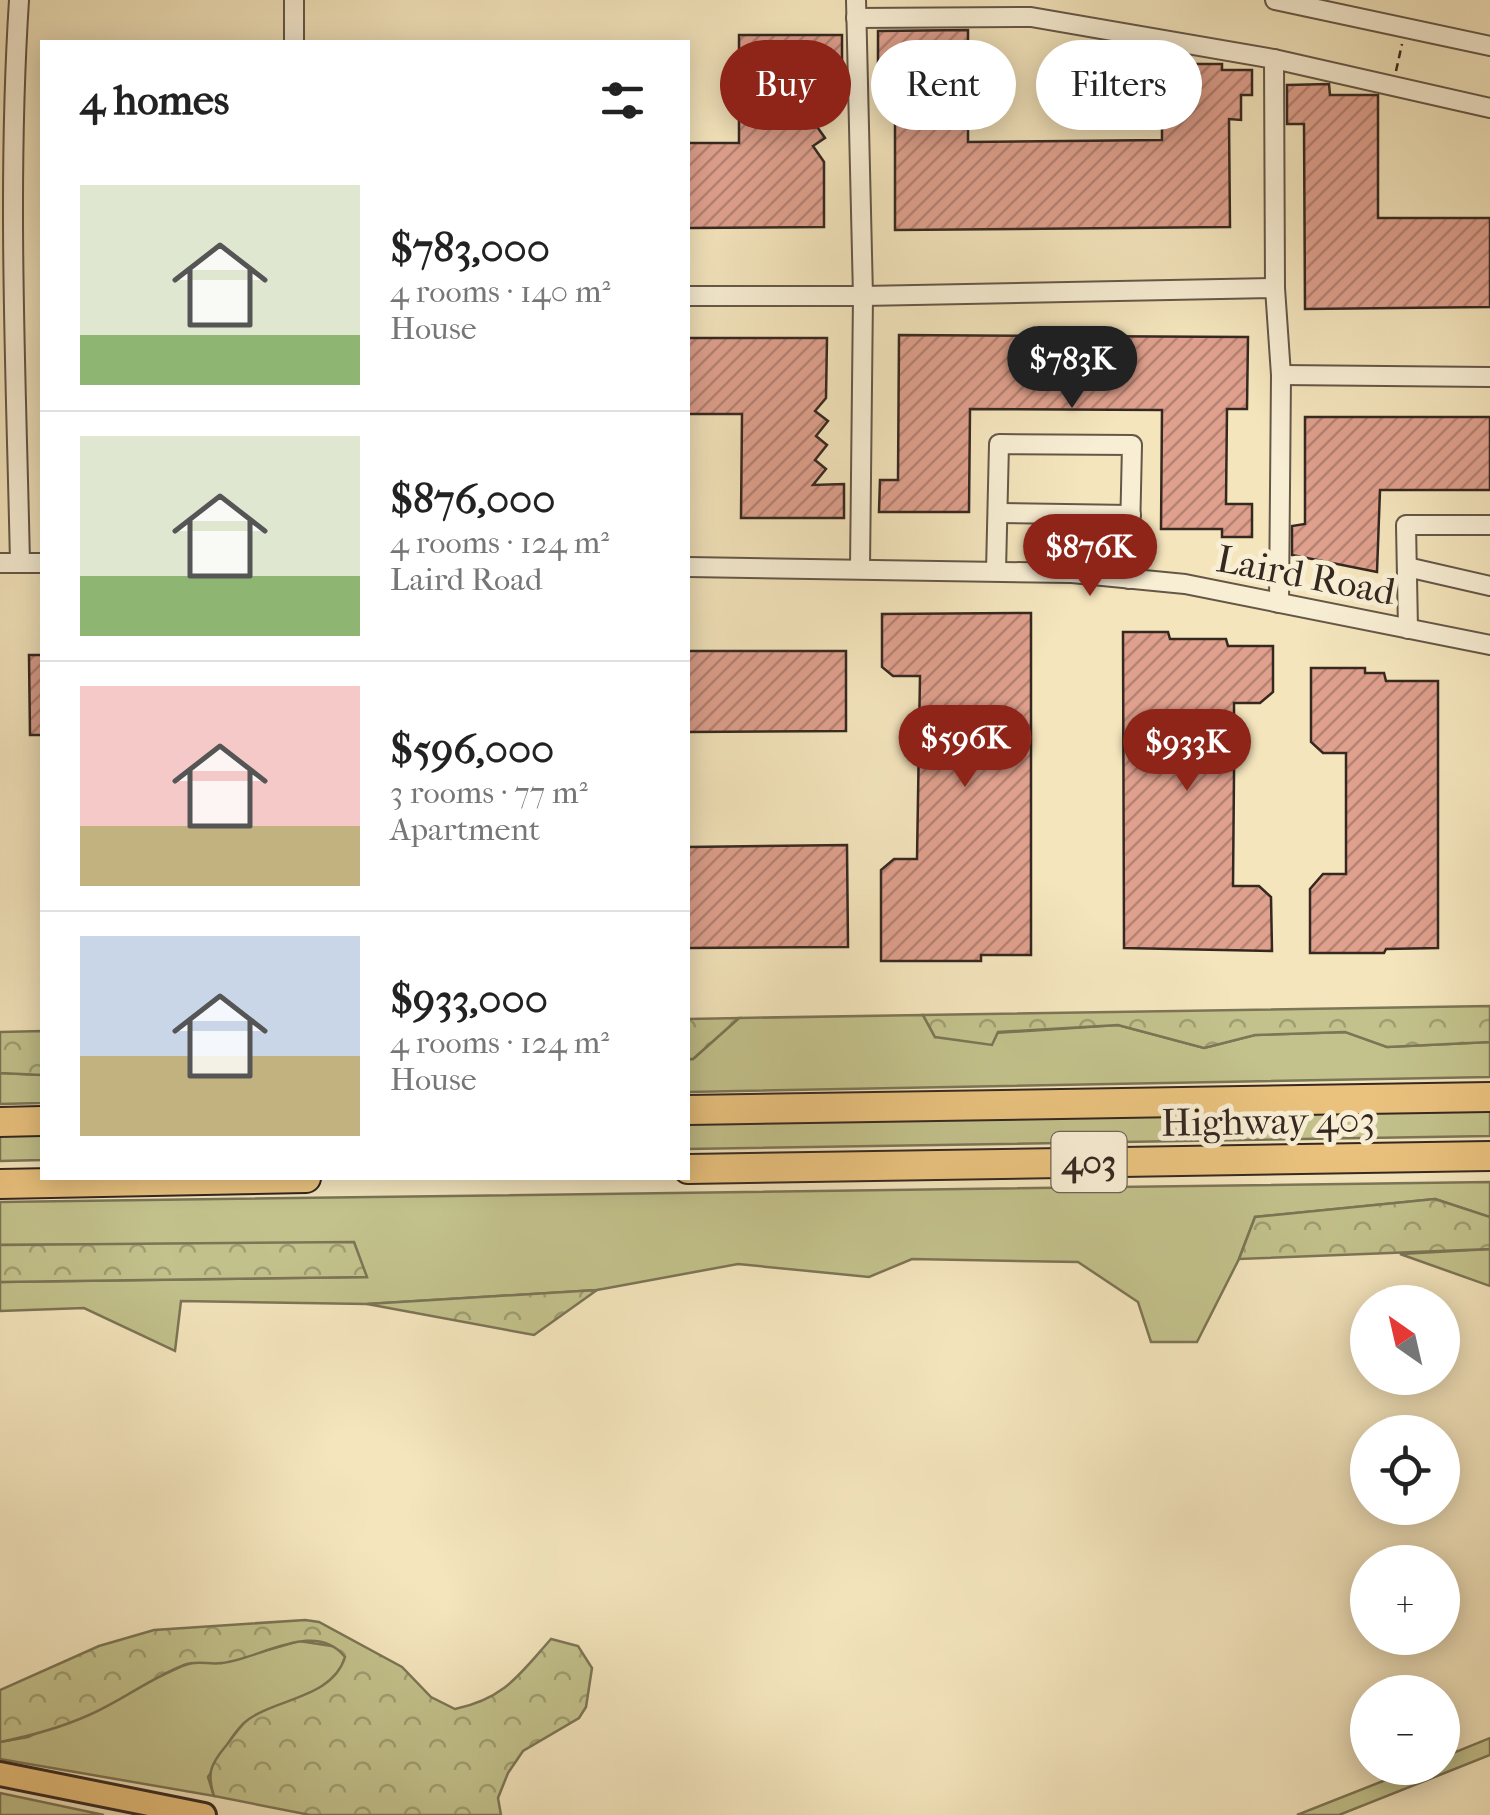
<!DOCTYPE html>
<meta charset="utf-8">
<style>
body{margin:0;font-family:"IM FELL French Canon",serif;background:#f2f2f2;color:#222;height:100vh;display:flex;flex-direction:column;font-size:38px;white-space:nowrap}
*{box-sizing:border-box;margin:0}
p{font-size:32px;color:#767676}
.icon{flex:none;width:55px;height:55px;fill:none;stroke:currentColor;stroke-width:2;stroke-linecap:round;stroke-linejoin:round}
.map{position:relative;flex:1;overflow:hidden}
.panel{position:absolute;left:40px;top:40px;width:650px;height:1140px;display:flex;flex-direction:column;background:#fff;border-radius:0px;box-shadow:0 5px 25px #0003}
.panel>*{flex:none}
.banner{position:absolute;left:720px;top:40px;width:620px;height:90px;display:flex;gap:20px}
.needle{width:65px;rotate:326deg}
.fabs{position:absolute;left:1350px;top:1285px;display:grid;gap:20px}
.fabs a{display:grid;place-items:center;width:110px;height:110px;border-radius:50%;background:#fff;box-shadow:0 5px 25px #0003;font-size:50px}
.price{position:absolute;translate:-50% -85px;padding:0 22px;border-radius:35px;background:#8f2418;color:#fff;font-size:32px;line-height:65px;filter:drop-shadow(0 2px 5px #0008)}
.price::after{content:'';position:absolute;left:50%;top:60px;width:30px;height:22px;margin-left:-15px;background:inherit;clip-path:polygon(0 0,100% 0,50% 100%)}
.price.selected{background:#222;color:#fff}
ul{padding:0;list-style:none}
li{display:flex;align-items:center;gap:30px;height:250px;padding:0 40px}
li+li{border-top:2px solid #e0e0e0}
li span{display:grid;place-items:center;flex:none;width:280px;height:200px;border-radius:0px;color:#555}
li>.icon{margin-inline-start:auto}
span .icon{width:120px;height:120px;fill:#fffc;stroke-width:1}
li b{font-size:42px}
h2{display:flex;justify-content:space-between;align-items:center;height:120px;padding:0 40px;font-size:42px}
.pill{padding:0 35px;border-radius:45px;background:#fff;box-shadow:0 5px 25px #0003;font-size:35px;line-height:90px}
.pill.selected{background:#8f2418;color:#fff}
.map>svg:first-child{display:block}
.green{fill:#c3c28c;stroke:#7c7556;stroke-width:2.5}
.forest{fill:url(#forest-crowns);stroke:#7c7556;stroke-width:2.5}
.building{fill:url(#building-hatch);stroke:#352821;stroke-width:2.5}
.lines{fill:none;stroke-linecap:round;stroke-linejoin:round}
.minor-casing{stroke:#655748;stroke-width:22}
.major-casing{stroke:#352821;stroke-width:28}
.highway-casing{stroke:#352821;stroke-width:32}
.path{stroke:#352821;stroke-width:2.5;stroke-dasharray:8 5;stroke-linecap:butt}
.minor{stroke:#f8eed4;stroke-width:18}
.major{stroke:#eac27e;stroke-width:22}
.highway{stroke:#eac27e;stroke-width:28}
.labels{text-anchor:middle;stroke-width:10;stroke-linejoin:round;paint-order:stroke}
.shield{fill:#f8eed4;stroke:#706357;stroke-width:2.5}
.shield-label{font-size:35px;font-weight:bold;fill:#352821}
.street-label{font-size:38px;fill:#352821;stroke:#f8eed4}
</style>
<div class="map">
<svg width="1490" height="1815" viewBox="0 0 1490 1815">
<defs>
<pattern id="forest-crowns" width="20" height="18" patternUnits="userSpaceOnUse" patternTransform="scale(2.5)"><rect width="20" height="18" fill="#c3c28c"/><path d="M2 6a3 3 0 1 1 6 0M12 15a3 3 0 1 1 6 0" fill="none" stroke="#9f9e72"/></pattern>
<pattern id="building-hatch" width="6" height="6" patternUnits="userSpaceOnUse" patternTransform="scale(2.5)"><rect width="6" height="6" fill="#dfa08d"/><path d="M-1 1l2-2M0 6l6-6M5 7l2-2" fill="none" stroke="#b68273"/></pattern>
</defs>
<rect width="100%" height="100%" fill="#f4e5bd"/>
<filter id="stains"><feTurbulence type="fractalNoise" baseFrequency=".002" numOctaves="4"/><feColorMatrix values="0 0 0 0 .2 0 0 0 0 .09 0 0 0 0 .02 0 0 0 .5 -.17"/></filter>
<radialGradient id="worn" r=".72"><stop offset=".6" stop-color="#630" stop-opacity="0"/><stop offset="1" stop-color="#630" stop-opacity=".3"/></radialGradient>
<!-- green -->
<g class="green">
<polygon points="923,1015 935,1037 1118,1025 1204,1048 1255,1035 1346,1032 1387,1047 1490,1042 1490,1077 688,1092 688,1059 693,1059 739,1018"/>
<polygon points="0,1073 42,1075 42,1103 0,1104"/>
<polygon points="1490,1109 1490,1136 688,1149 688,1123"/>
<polygon points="42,1134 42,1160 0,1161 0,1135"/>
<polygon points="1490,1182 1490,1217 1435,1199 1255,1217 1239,1259 1197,1342 1151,1342 1138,1302 1078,1262 912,1259 869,1277 738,1264 597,1290 367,1304 181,1301 175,1351 84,1308 0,1311 0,1282 366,1277 354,1243 0,1245 0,1202"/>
<polygon points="1490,1249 1490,1286 1400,1254"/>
<path d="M299 1641 338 1647 346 1657C333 1696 280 1700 249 1720 232 1730 219 1761 208 1777L214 1796 0 1759V1742L28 1737 182 1666 195 1662 222 1663Z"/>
<polygon points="1490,1738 1490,1755 1339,1815 1297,1815 1416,1768 1442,1768 1443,1757"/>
<polygon points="0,1793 104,1815 0,1815"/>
</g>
<!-- forest -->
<g class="forest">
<polygon points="1490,1006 1490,1042 1387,1047 1345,1032 1255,1035 1204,1048 1118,1025 998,1032 992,1045 935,1037 923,1015"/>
<polygon points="739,1018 693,1059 688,1059 688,1019"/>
<polygon points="42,1031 42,1075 0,1073 0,1032"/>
<polygon points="1435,1199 1490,1217 1490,1249 1239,1259 1255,1217"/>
<polygon points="354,1242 367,1277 0,1282 0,1245"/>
<polygon points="597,1290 534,1335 367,1304"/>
<path d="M305 1620 319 1622 402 1667 431 1697 455 1709C505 1698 519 1675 551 1639L578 1646 592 1668 586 1707 579 1718 523 1751 508 1773 498 1798 501 1815H310L214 1796C207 1774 210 1765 225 1747 231 1740 237 1730 244 1723 272 1698 332 1700 345 1657 315 1619 260 1659 222 1663 209 1665 197 1660 184 1665 151 1678 121 1701 89 1715 60 1728 30 1736 0 1742V1690L99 1646 154 1630Z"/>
</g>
<!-- building -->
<g class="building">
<polygon points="968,30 968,142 1162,140 1162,59 1191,58 1191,64 1222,64 1222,70 1252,70 1252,95 1241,95 1241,120 1229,119 1230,227 895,230 895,73 878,74 878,31"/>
<polygon points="739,35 842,35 842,74 812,74 822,89 811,97 823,114 813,121 825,138 813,146 824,162 824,227 688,228 688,143 739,143"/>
<polygon points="1329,84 1330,95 1378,95 1378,218 1490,218 1490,307 1305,309 1304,124 1287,124 1287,85"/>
<polygon points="899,335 1248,337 1247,409 1227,409 1226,504 1252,504 1252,537 1222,537 1222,529 1161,529 1162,410 970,409 969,512 879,512 880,480 898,480"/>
<polygon points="688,338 827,338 826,398 815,411 828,421 816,436 827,445 815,460 826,469 813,485 844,484 844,518 741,518 742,414 688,414"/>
<polygon points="1305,417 1490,417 1490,490 1380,490 1377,572 1292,555 1292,526 1305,524"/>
<polygon points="1031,613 1031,955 981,955 981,961 881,961 881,870 894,859 917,859 920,676 893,676 882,667 882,614"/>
<polygon points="1123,632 1168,632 1170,639 1226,639 1228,646 1273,646 1273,692 1260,703 1234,703 1234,774 1233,886 1259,886 1271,897 1272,951 1124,948"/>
<polygon points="688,651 846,651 846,731 688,732"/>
<polygon points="29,655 42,655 42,735 30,735"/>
<polygon points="1311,668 1365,668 1365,673 1384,673 1386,681 1438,681 1438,948 1386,949 1384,953 1310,953 1310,889 1323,874 1346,874 1346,753 1323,753 1311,742"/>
<polygon points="847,845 848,947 688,948 688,847"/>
</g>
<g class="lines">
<!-- minor casing -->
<g class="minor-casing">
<g id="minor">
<path d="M19 0C7 187 16 375 20 563"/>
<polyline points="856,0 863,296 860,568"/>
<polyline points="1275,0 1490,46"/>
<polyline points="856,18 1031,17 1274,59 1490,108"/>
<polyline points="294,42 294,0"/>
<polyline points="1274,59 1275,288"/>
<polyline points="688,296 863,296 1275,288 1281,375 1279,603"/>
<polyline points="1281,375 1490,377"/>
<polyline points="998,513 1131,515"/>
<polyline points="0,563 42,563"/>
<polyline points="688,567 1072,573 1185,584 1490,645"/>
<polyline points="1407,567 1490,586"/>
<polyline points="996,571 999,444 1132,445 1129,579"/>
<polyline points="1408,629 1406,525 1490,525"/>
</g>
</g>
<!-- major casing -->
<g class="major-casing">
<polyline id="major" points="0,1774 204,1815"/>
</g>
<!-- highway casing -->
<g class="highway-casing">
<g id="highway">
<polyline points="688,1110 1490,1097"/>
<polyline points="0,1122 42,1121"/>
<polyline points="688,1169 1490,1156"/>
<polyline points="0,1184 306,1178"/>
</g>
</g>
<!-- path -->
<polyline class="path" points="1396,71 1402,44"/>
<!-- minor -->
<use href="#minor" class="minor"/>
<!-- major -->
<use href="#major" class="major"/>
<!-- highway -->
<use href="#highway" class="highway"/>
</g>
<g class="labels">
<!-- shield labels -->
<rect class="shield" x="1051.5" y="1132" width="75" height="60" rx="8"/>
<g class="shield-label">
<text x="1089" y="1174">403</text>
</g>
<!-- street labels -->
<g class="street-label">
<text transform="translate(1306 575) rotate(11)" y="13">Laird Road</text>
<text transform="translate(1268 1121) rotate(-1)" y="13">Highway 403</text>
</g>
</g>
<rect width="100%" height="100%" filter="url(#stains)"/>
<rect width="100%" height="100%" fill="url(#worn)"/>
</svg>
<div class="fabs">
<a><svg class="needle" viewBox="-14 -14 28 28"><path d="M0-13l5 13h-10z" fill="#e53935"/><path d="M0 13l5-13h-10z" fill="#767676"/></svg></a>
<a><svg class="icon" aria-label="locate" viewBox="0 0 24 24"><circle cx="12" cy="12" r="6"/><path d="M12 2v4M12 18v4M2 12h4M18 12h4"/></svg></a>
<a>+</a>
<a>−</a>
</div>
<b class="price selected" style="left:1072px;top:411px">$783K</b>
<b class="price" style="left:1090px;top:599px">$876K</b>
<b class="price" style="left:965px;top:790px">$596K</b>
<b class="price" style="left:1187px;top:794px">$933K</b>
<div class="banner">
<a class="pill selected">Buy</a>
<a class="pill">Rent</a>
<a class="pill">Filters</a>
</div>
<section class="panel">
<h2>4 homes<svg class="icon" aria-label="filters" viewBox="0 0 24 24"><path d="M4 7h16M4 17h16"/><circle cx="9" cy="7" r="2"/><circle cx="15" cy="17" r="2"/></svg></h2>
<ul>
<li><span style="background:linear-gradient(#dfe7d0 75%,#8fb573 0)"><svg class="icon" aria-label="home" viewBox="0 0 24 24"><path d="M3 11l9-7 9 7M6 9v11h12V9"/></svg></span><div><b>$783,000</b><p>4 rooms · 140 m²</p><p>House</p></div></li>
<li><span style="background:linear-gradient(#dfe7d0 70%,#8fb573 0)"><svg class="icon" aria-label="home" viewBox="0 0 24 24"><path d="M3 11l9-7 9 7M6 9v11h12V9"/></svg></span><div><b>$876,000</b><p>4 rooms · 124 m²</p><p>Laird Road</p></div></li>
<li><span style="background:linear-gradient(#f6c9c9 70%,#c2b280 0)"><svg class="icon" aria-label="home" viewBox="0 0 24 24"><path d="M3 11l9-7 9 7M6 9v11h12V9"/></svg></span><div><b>$596,000</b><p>3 rooms · 77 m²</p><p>Apartment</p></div></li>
<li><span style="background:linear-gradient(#c9d6e8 60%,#c2b280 0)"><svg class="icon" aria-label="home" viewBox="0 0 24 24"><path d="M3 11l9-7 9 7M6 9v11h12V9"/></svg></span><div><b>$933,000</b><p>4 rooms · 124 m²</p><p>House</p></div></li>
</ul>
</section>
</div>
